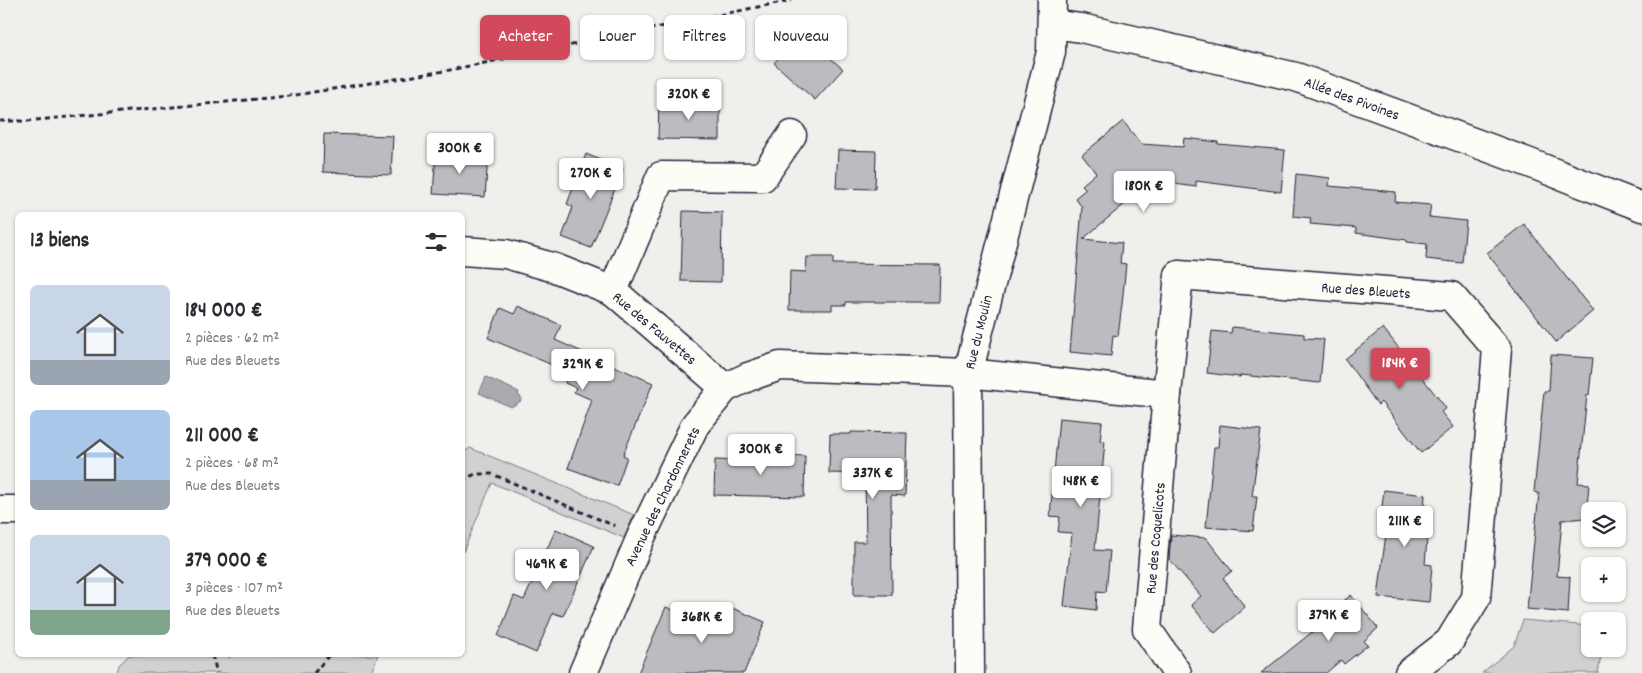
<!DOCTYPE html>
<html lang="fr">
<meta charset="utf-8">
<style>
body{margin:0;font-family:Dekko,sans-serif;background:#f2f2f3;color:#2b2b33;height:100vh;display:flex;flex-direction:column;font-size:19px;white-space:nowrap}
*{box-sizing:border-box;margin:0}
p{font-size:16px;color:#7c7c81}
.icon{flex:none;width:28px;height:28px;fill:none;stroke:currentColor;stroke-width:2;stroke-linecap:round;stroke-linejoin:round}
.map{position:relative;flex:1;overflow:hidden}
.panel{position:absolute;left:15px;top:212px;width:450px;height:445px;display:flex;flex-direction:column;background:#fff;border-radius:8px;box-shadow:0 1px 4px #0004}
.panel>*{flex:none}
.top-card{position:absolute;left:480px;top:15px;width:475px;height:45px;display:flex;gap:10px}
.controls{position:absolute;left:1581px;top:502px;display:grid;gap:10px}
.controls a{display:grid;place-items:center;width:45px;height:45px;border-radius:8px;background:#fff;box-shadow:0 1px 4px #0004;font-size:25px}
.price{position:absolute;translate:-50% -42px;padding:0 11px;border-radius:5px;background:#fff;color:#222;font-size:16px;line-height:32px;filter:drop-shadow(0 1px 2px #0008)}
.price::after{content:'';position:absolute;left:50%;top:30px;width:15px;height:11px;margin-left:-8px;background:inherit;clip-path:polygon(0 0,100% 0,50% 100%)}
.price.active{background:#d1495b;color:#fff}
ul{padding:0;list-style:none}
li{display:flex;align-items:center;gap:15px;height:125px;padding:0 15px}
li span{display:grid;place-items:center;flex:none;width:140px;height:100px;border-radius:8px;color:#555}
li>.icon{margin-inline-start:auto}
span .icon{width:60px;height:60px;fill:#fffc;stroke-width:1}
li b{font-size:21px}
h2{display:flex;justify-content:space-between;align-items:center;height:60px;padding:0 15px;font-size:21px}
.chip{padding:0 18px;border-radius:8px;background:#fff;box-shadow:0 1px 4px #0004;font-size:18px;line-height:45px}
.chip.active{background:#d1495b;color:#fff}
.map>svg:first-child{display:block}
.green{fill:#d2d1d1;stroke:#7a7a86}
.water{fill:#a9a9b0;stroke:#737381}
.building{fill:#bcbcc0;stroke:#22223b}
.lines{fill:none;stroke-linecap:round;stroke-linejoin:round}
.street-casing{stroke:#22223b;stroke-width:31}
.secondary-casing{stroke:#22223b;stroke-width:31}
.path{stroke:#22223b;stroke-width:3;stroke-dasharray:5 4;stroke-linecap:butt}
.street{stroke:#fdfcf7;stroke-width:28}
.secondary{stroke:#fdfcf7;stroke-width:28}
.labels{text-anchor:middle;stroke-width:4;stroke-linejoin:round;paint-order:stroke}
.street-label{font-size:15px;fill:#22223b;stroke:#fdfcf7}
</style>
<div class="map">
<svg width="1642" height="673" viewBox="0 0 1642 673">
<rect width="100%" height="100%" fill="#f0efec"/>
<filter id="ink" filterUnits="userSpaceOnUse"><feTurbulence type="fractalNoise" baseFrequency=".02" numOctaves="2"/><feDisplacementMap in="SourceGraphic" scale="10" xChannelSelector="R" yChannelSelector="G"/><feConvolveMatrix kernelMatrix="1 2 1 2 8 2 1 2 1" color-interpolation-filters="sRGB"/></filter>
<g filter="url(#ink)">
<!-- green -->
<g class="green">
<polygon points="470,448 634,515 624,538 492,483 463,552 463,453"/>
<polygon points="1523,620 1590,626 1590,649 1602,649 1598,673 1482,673 1514,646"/>
<polygon points="129,655 227,655 229,658 233,655 378,655 371,673 117,673 119,665"/>
</g>
<!-- water -->
<polygon class="water" points="486,377 519,392 518,395 522,398 521,401 511,407 479,393"/>
<!-- building -->
<g class="building">
<polygon points="801,33 843,69 815,100 774,63"/>
<polygon points="659,100 720,103 720,140 658,139"/>
<polygon points="1123,121 1141,144 1183,147 1184,138 1218,142 1218,144 1285,150 1281,192 1196,181 1196,187 1152,181 1083,239 1122,243 1120,263 1126,264 1122,304 1118,336 1113,335 1111,356 1070,352 1082,207 1075,198 1086,189 1082,185 1096,173 1082,155"/>
<polygon points="324,134 393,136 391,175 323,172"/>
<polygon points="838,150 876,151 875,189 836,188"/>
<polygon points="436,153 488,156 485,197 433,194"/>
<polygon points="586,154 623,169 591,248 562,237 573,207 567,204"/>
<polygon points="1296,174 1330,178 1329,186 1396,192 1395,202 1431,205 1429,217 1466,221 1462,263 1426,259 1427,244 1407,242 1407,240 1356,233 1356,228 1310,224 1311,218 1293,216"/>
<polygon points="683,211 722,212 721,282 681,281"/>
<polygon points="1524,224 1593,311 1556,342 1487,253"/>
<polygon points="807,257 833,257 833,264 940,265 939,302 846,302 846,305 832,305 832,310 789,310 790,271 806,272"/>
<polygon points="518,306 561,325 555,340 653,383 623,455 627,457 617,486 568,468 592,400 574,392 576,388 565,383 569,372 488,338 500,308 514,314"/>
<polygon points="1232,327 1304,334 1304,338 1324,339 1320,383 1241,375 1240,377 1207,373 1212,331 1231,333"/>
<polygon points="1383,328 1446,408 1441,412 1453,427 1421,453 1381,402 1378,405 1345,359"/>
<polygon points="1551,355 1593,358 1589,395 1587,395 1578,483 1589,484 1586,518 1562,520 1557,576 1570,577 1568,613 1527,609 1539,493 1534,492 1544,391 1549,391"/>
<polygon points="1059,418 1102,422 1100,441 1105,441 1095,550 1110,551 1106,592 1097,591 1096,610 1064,606 1072,533 1058,532 1060,517 1050,516"/>
<polygon points="1220,425 1261,430 1252,496 1257,496 1253,531 1206,527 1214,447 1218,447"/>
<polygon points="851,432 907,433 905,496 891,495 892,595 854,595 854,542 866,542 865,474 829,473 830,434 851,434"/>
<polygon points="745,454 805,456 804,497 714,495 715,460 744,461"/>
<polygon points="1384,490 1425,495 1424,512 1429,513 1425,564 1432,565 1429,602 1378,597 1387,525 1380,524"/>
<polygon points="556,529 594,546 563,616 553,613 536,653 498,636 514,596 524,600"/>
<polygon points="1171,535 1206,538 1232,571 1223,578 1245,607 1215,633 1191,605 1201,596 1169,559"/>
<polygon points="1351,595 1378,628 1364,641 1368,645 1344,664 1341,660 1326,673 1261,673 1326,621 1323,618"/>
<polygon points="725,605 765,622 744,673 638,673 666,607 716,628"/>
</g>
<g class="lines">
<!-- street casing -->
<g class="street-casing">
<g id="street">
<polyline points="1052,24 1081,28 1296,77 1527,162 1642,207"/>
<polyline points="462,251 506,254 555,268 613,291 725,388"/>
<polyline points="613,291 661,176 763,177 792,135"/>
<polyline points="1167,394 1147,629 1177,673"/>
<polyline points="0,510 18,510"/>
<polyline points="583,673 641,537 695,425 725,388 748,377 780,366 968,373 1167,394 1179,275 1451,296 1497,349 1476,598 1449,642 1409,673"/>
</g>
</g>
<!-- secondary casing -->
<g class="secondary-casing">
<polyline id="secondary" points="970,673 968,373 1051,52 1052,0"/>
</g>
<!-- path -->
<g class="path">
<polyline points="0,121 26,121 289,96 445,71 792,0"/>
<polyline points="462,480 476,474 492,474 615,526"/>
<polyline points="212,655 217,673"/>
<polyline points="314,673 329,655"/>
</g>
<!-- street -->
<use href="#street" class="street"/>
<!-- secondary -->
<use href="#secondary" class="secondary"/>
</g>
</g>
<g class="labels">
<!-- street labels -->
<g class="street-label">
<text transform="translate(1352 98) rotate(20)" y="5">Allée des Pivoines</text>
<text transform="translate(1366 290) rotate(4)" y="5">Rue des Bleuets</text>
<text transform="translate(655 328) rotate(40)" y="5">Rue des Fauvettes</text>
<text transform="translate(978 332) rotate(-76)" y="5">Rue du Moulin</text>
<text transform="translate(662 496) rotate(-64)" y="5">Avenue des Chardonnerets</text>
<text transform="translate(1155 538) rotate(-85)" y="5">Rue des Coquelicots</text>
</g>
</g>
</svg>
<div class="controls">
<a><svg class="icon" aria-label="layers" viewBox="0 0 24 24"><path d="M12 4l9 5-9 5-9-5zM3 14l9 5 9-5"/></svg></a>
<a>+</a>
<a>−</a>
</div>
<b class="price" style="left:689px;top:121px">320K €</b>
<b class="price" style="left:460px;top:175px">300K €</b>
<b class="price" style="left:591px;top:200px">270K €</b>
<b class="price" style="left:1144px;top:213px">180K €</b>
<b class="price active" style="left:1400px;top:390px">184K €</b>
<b class="price" style="left:583px;top:391px">329K €</b>
<b class="price" style="left:761px;top:476px">300K €</b>
<b class="price" style="left:873px;top:500px">337K €</b>
<b class="price" style="left:1081px;top:508px">148K €</b>
<b class="price" style="left:1405px;top:548px">211K €</b>
<b class="price" style="left:547px;top:591px">469K €</b>
<b class="price" style="left:1329px;top:642px">379K €</b>
<b class="price" style="left:702px;top:644px">368K €</b>
<div class="top-card">
<a class="chip active">Acheter</a>
<a class="chip">Louer</a>
<a class="chip">Filtres</a>
<a class="chip">Nouveau</a>
</div>
<section class="panel">
<h2>13 biens<svg class="icon" aria-label="filters" viewBox="0 0 24 24"><path d="M4 7h16M4 17h16"/><circle cx="9" cy="7" r="2"/><circle cx="15" cy="17" r="2"/></svg></h2>
<ul>
<li><span style="background:linear-gradient(#c9d6e8 75%,#9aa5b1 0)"><svg class="icon" aria-label="home" viewBox="0 0 24 24"><path d="M3 11l9-7 9 7M6 9v11h12V9"/></svg></span><div><b>184 000 €</b><p>2 pièces · 62 m²</p><p>Rue des Bleuets</p></div></li>
<li><span style="background:linear-gradient(#a9c7e8 70%,#9aa5b1 0)"><svg class="icon" aria-label="home" viewBox="0 0 24 24"><path d="M3 11l9-7 9 7M6 9v11h12V9"/></svg></span><div><b>211 000 €</b><p>2 pièces · 68 m²</p><p>Rue des Bleuets</p></div></li>
<li><span style="background:linear-gradient(#c9d6e8 75%,#7fa58c 0)"><svg class="icon" aria-label="home" viewBox="0 0 24 24"><path d="M3 11l9-7 9 7M6 9v11h12V9"/></svg></span><div><b>379 000 €</b><p>3 pièces · 107 m²</p><p>Rue des Bleuets</p></div></li>
</ul>
</section>
</div>
